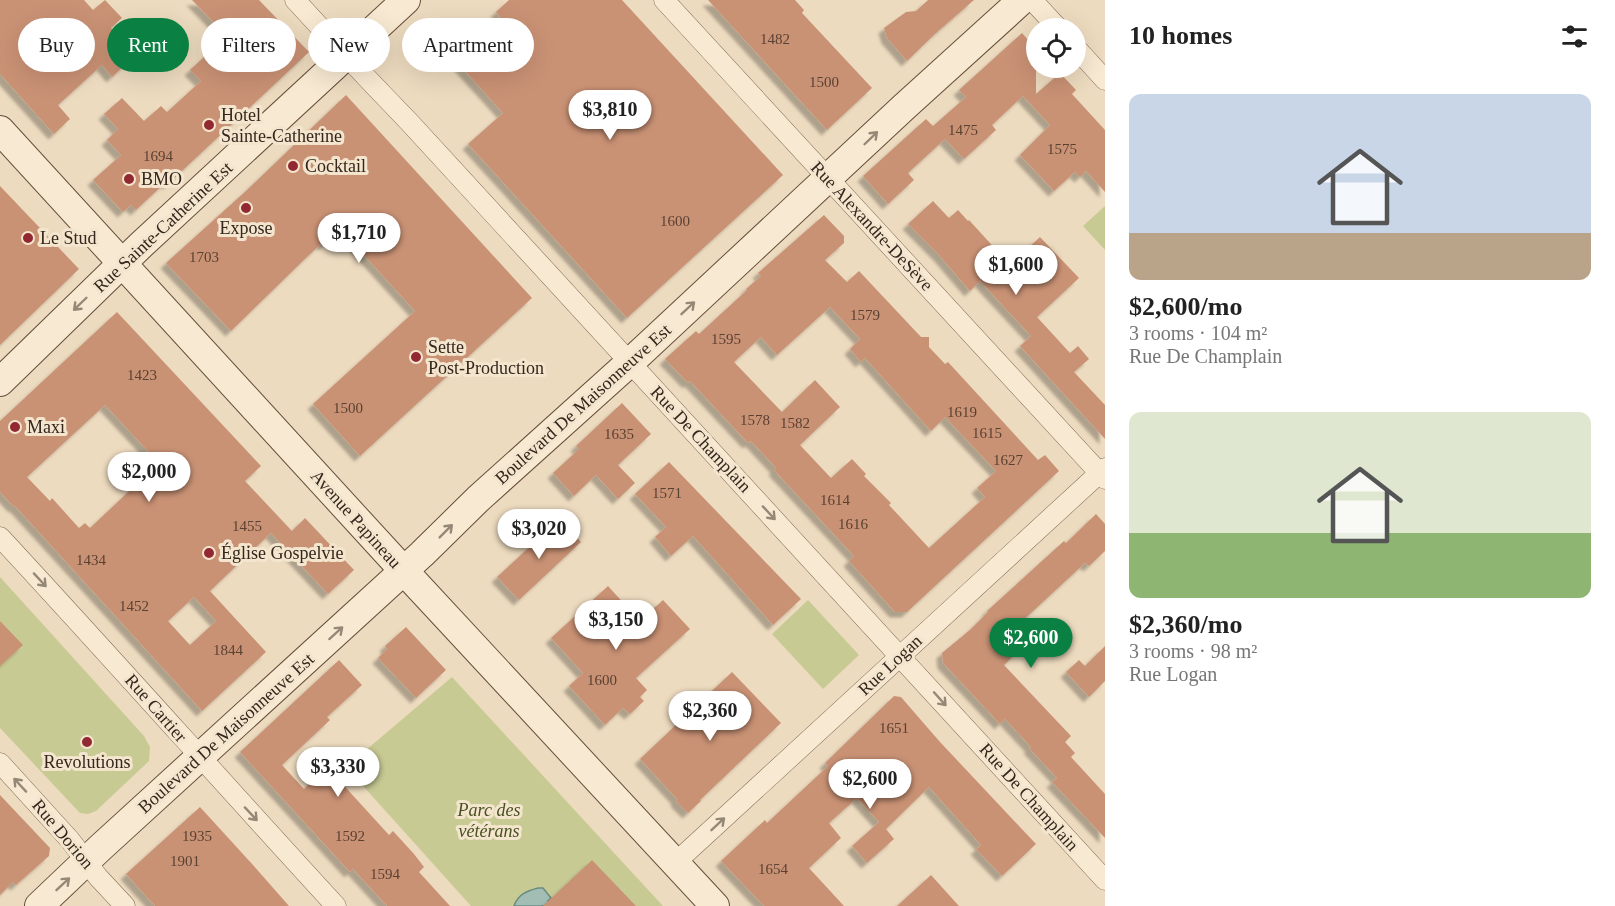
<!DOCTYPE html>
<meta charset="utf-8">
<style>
body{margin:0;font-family:Georgia,serif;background:#f2f2f2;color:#222;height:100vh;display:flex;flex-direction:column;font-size:22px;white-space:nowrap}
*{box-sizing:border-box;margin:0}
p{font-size:20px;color:#767676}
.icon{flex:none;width:33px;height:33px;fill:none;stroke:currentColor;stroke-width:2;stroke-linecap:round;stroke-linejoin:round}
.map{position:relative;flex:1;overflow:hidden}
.details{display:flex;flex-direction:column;background:#fff;width:510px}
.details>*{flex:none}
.guide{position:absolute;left:18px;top:18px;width:570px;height:54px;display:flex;gap:12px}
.controls{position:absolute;left:1026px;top:18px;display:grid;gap:12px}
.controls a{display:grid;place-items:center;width:60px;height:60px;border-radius:50%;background:#fff;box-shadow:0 6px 24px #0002;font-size:30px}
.price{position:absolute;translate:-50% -51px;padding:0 14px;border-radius:21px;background:#fff;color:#222;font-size:20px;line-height:39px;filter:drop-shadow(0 2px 3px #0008)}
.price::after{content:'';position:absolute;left:50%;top:36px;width:18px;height:14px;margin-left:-9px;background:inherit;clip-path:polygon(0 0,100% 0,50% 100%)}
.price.current{background:#0b8043;color:#fff}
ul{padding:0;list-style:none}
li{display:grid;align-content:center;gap:12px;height:318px;padding:0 24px}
li span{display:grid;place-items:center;height:186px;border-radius:12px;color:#555}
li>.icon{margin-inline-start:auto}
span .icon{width:108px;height:108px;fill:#fffc;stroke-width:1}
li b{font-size:26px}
h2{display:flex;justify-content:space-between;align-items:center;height:72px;padding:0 24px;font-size:26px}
.pill{padding:0 21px;border-radius:27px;background:#fff;box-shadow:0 6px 24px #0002;font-size:21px;line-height:54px}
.pill.current{background:#0b8043;color:#fff}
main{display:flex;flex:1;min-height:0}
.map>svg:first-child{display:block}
.green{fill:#c8ca94}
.water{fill:#a2beb4;stroke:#6a8c81;stroke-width:1.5}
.building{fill:#ca9275;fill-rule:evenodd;filter:url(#shadow)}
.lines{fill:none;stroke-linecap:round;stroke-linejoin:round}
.street-casing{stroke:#856c58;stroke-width:21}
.secondary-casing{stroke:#664d3b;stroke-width:30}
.street{stroke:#f8e9d2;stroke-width:20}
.secondary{stroke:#f8e9d2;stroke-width:28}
.oneway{stroke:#968877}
.poi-dot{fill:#922932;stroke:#f4e6ce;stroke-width:2}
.labels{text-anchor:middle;stroke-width:6;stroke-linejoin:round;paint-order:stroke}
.number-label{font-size:15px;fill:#5a4132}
.poi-label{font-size:18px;fill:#34261c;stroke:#f4e6ce;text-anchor:start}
.street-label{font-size:18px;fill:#34261c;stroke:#f4e6ce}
.park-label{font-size:18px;font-style:italic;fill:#495123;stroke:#f4e6ce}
</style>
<main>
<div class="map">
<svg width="1105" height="906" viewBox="0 0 1105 906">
<defs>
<filter id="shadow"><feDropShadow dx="-5.5" dy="5.5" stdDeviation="1.5" flood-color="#0004"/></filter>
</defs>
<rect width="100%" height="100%" fill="#eddbbf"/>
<!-- green -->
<g class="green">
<polygon points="1105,206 1105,250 1083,226"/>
<polygon points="0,577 144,736 150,747 149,761 96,811 88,814 80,813 0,728"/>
<polygon points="808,600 859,655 823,689 772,634"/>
<polygon points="452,677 663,906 471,906 346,767"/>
</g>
<!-- water -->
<path class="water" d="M538 888H543L551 898 548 901 553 906H514C518 894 527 891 538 888Z"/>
<!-- building -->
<g class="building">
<polygon points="0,0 84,0 93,10 105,0 122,18 111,28 136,55 112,77 102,65 58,105 70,119 54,134 0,74"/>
<polygon points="192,0 259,0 309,52 168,184 166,182 136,210 131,205 123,212 93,180 121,155 107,140 118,129 104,114 122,98 144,121 161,106 167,112 201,81 190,70 227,36"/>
<polygon points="509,0 622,0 783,175 627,318 468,144 503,113 454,59 500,17 496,12"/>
<polygon points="708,0 795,0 804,10 802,13 872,88 827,130"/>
<polygon points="928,0 974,0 936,33 907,61 887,38 884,28 906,12 916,11"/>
<polygon points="1022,33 1036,49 1036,94 1060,73 1076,90 1072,94 1105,130 1105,192 1086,171 1080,177 1075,172 1054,191 1020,155 1050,125 1023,96 992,125 996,130 964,159 945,139 908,173 914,180 888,204 863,176 926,119 933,126 966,97 959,90"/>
<polygon points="346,95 532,298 360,456 313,404 415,311 341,230 324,245 322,243 309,255 231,331 166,263 247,190"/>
<polygon points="0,186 79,269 0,345"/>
<polygon points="933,201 949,218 958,210 968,221 969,220 1010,265 1040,237 1079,278 1037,317 1070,353 1078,346 1089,359 1074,372 1105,405 1105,439 1020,346 1031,336 980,281 970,291 939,255 908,224"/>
<path d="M824 215 844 236V243L825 260 847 282 859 271 921 337H929V347L945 364 948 362 1038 460 1045 455 1059 471 907 612H895L849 561 854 556 774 470 776 468 751 441 748 443 690 381 688 383 665 359 696 331 699 334 747 290 746 289 761 276 758 273ZM830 307 860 339 850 349 861 362 865 358 931 431 945 417 996 471 977 488 985 497 929 548 889 505 891 503 864 476 866 474 852 459 831 478 800 445 840 407 815 380 782 412 734 362 761 337 777 355Z"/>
<path d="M117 312 261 466 245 481 292 531 305 518 354 570 328 594 271 533 210 591 266 652 202 711 15 506 14 507 0 492V421ZM105 405 159 463 90 528 85 523 79 528 52 498 50 501 27 477ZM194 597 216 621 190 645 168 621Z"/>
<polygon points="622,403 651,434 618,465 635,483 618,499 596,475 574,496 553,473 579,449 576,446"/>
<polygon points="669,462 801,599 773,625 693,536 671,556 655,537 666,527 635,494"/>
<polygon points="1096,514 1105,524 1105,551 1089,566 1085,563 1005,637 1018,651 1004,665 1071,736 1065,742 1075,753 1071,757 1105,794 1105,838 1052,782 1057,778 1029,748 1031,747 1005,719 1000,724 943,663 942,653 971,629 988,612 987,611 1064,541 1066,543"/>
<polygon points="560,519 581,542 519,600 497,577"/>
<polygon points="608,586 640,621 663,600 690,629 636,678 647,690 640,697 644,701 630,714 623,708 605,725 569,686 583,673 551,638"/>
<polygon points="0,621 23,645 0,666"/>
<polygon points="406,627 446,670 416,698 378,658 387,649 385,646"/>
<polygon points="1105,646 1105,681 1089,697 1066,672 1079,660 1085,666"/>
<polygon points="339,660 362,685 327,717 330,720 282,765 304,789 327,767 389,835 393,831 414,854 424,867 419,872 450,906 387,906 353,869 350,872 240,752"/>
<polygon points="732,672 781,723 700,800 701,801 688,813 676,801 677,799 640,759"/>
<polygon points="894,696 901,697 940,742 1036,844 1002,876 976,849 981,845 929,787 886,829 894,839 867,863 852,846 879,822 857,798 829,823 841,838 809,868 844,906 764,906 721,861 765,820 767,823 828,766 825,763"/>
<polygon points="0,795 50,848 49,856 16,885 13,882 0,895"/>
<polygon points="200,807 253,865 289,906 155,906 126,874"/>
<polygon points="592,860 636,906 543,906"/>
<polygon points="931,875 959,906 897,906"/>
</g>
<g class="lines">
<!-- street casing -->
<g class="street-casing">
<g id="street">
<polyline points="295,0 366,77 411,124 1105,880"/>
<polyline points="664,0 1105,479"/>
<polyline points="1032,0 1058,28"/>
<polyline points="1076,48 1105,80"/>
<path d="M0 537C113 659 223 783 336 906"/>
<polyline points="0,763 70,840 98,877 125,906"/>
<polyline points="675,863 1105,468"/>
</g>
</g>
<!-- secondary casing -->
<g class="secondary-casing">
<g id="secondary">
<polyline points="0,130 404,571 715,906"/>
<polyline points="0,382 141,245 406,0"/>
<polyline points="39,906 100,848 422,554 478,499 638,355 904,107 1022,0"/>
</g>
</g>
<!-- street -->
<use href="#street" class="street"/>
<!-- secondary -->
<use href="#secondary" class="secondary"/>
</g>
<!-- one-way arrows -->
<defs><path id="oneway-shaft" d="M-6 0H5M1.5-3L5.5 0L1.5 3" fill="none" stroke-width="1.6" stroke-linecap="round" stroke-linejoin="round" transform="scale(1.5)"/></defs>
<g class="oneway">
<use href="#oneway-shaft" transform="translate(871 138) rotate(-44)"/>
<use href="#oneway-shaft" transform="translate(80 304) rotate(136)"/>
<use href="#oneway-shaft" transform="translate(688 308) rotate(-43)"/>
<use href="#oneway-shaft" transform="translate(769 513) rotate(47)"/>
<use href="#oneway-shaft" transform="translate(446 531) rotate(-45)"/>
<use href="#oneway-shaft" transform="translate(40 580) rotate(47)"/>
<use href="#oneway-shaft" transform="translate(336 633) rotate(-42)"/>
<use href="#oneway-shaft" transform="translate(940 699) rotate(48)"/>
<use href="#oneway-shaft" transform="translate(20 785) rotate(-133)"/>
<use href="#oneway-shaft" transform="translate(251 814) rotate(47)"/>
<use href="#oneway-shaft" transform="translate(718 824) rotate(-43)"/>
<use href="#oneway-shaft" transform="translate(63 884) rotate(-43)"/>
</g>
<!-- markers -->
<g class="poi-dot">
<circle cx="209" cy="125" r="6"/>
<circle cx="293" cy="166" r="6"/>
<circle cx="129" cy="179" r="6"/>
<circle cx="246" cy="208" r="6"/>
<circle cx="28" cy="238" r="6"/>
<circle cx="416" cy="357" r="6"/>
<circle cx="15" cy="427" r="6"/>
<circle cx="209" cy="553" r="6"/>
<circle cx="87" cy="742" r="6"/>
</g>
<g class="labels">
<!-- number labels -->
<g class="number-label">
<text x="775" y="44">1482</text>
<text x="824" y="87">1500</text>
<text x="963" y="135">1475</text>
<text x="1062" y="154">1575</text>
<text x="158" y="161">1694</text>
<text x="675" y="226">1600</text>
<text x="204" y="262">1703</text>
<text x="865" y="320">1579</text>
<text x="726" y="344">1595</text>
<text x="142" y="380">1423</text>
<text x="348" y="413">1500</text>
<text x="962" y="417">1619</text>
<text x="755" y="425">1578</text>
<text x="795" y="428">1582</text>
<text x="987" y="438">1615</text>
<text x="619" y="439">1635</text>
<text x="1008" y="465">1627</text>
<text x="667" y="498">1571</text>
<text x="835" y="505">1614</text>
<text x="853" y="529">1616</text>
<text x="247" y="531">1455</text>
<text x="91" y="565">1434</text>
<text x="134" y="611">1452</text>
<text x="228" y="655">1844</text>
<text x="602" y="685">1600</text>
<text x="894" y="733">1651</text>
<text x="197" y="841">1935</text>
<text x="350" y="841">1592</text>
<text x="185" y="866">1901</text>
<text x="773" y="874">1654</text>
<text x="385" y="879">1594</text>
</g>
<!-- poi labels -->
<g class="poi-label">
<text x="221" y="121">Hotel<tspan x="221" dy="21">Sainte-Catherine</tspan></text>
<text x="305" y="172">Cocktail</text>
<text x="141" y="185">BMO</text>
<text x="246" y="234" text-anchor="middle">Expose</text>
<text x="40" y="244">Le Stud</text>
<text x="428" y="353">Sette<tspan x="428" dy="21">Post-Production</tspan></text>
<text x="27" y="433">Maxi</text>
<text x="221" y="559">Église Gospelvie</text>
<text x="87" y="768" text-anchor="middle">Revolutions</text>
</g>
<!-- street labels -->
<g class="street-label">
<text transform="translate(872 226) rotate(47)" y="6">Rue Alexandre-DeSève</text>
<text transform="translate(163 227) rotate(-43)" y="6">Rue Sainte-Catherine Est</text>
<text transform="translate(583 404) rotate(-42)" y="6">Boulevard De Maisonneuve Est</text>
<text transform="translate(701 439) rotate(47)" y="6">Rue De Champlain</text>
<text transform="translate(356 519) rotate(48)" y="6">Avenue Papineau</text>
<text transform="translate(890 665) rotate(-43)" y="6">Rue Logan</text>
<text transform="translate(156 708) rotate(49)" y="6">Rue Cartier</text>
<text transform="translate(226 733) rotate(-42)" y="6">Boulevard De Maisonneuve Est</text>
<text transform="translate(1029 797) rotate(48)" y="6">Rue De Champlain</text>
<text transform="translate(63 834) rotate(50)" y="6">Rue Dorion</text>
</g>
<!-- park labels -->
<g class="park-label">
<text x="489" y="816">Parc des<tspan x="489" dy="21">vétérans</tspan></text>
</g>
</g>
</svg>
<div class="controls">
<a><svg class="icon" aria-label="locate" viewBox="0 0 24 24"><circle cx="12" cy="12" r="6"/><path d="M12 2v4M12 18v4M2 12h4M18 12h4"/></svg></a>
</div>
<b class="price" style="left:610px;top:141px">$3,810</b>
<b class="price" style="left:359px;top:264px">$1,710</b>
<b class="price" style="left:1016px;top:296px">$1,600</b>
<b class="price" style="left:149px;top:503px">$2,000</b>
<b class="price" style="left:539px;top:560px">$3,020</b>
<b class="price" style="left:616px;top:651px">$3,150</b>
<b class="price current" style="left:1031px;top:669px">$2,600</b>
<b class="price" style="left:710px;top:742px">$2,360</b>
<b class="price" style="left:338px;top:798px">$3,330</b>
<b class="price" style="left:870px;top:810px">$2,600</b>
<div class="guide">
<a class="pill">Buy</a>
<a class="pill current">Rent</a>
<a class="pill">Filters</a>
<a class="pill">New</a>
<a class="pill">Apartment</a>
</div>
</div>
<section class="details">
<h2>10 homes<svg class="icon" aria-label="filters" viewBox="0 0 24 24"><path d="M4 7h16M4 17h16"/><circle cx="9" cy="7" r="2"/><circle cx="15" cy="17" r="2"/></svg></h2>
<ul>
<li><span style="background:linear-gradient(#c9d6e8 75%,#b9a48a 0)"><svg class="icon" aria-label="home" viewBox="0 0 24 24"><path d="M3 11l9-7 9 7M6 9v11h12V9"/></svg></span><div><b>$2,600/mo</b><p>3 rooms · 104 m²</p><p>Rue De Champlain</p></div></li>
<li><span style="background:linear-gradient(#dfe7d0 65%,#8fb573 0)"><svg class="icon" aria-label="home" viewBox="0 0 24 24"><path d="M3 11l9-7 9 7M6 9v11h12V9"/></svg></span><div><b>$2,360/mo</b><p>3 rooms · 98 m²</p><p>Rue Logan</p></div></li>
</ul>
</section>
</main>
